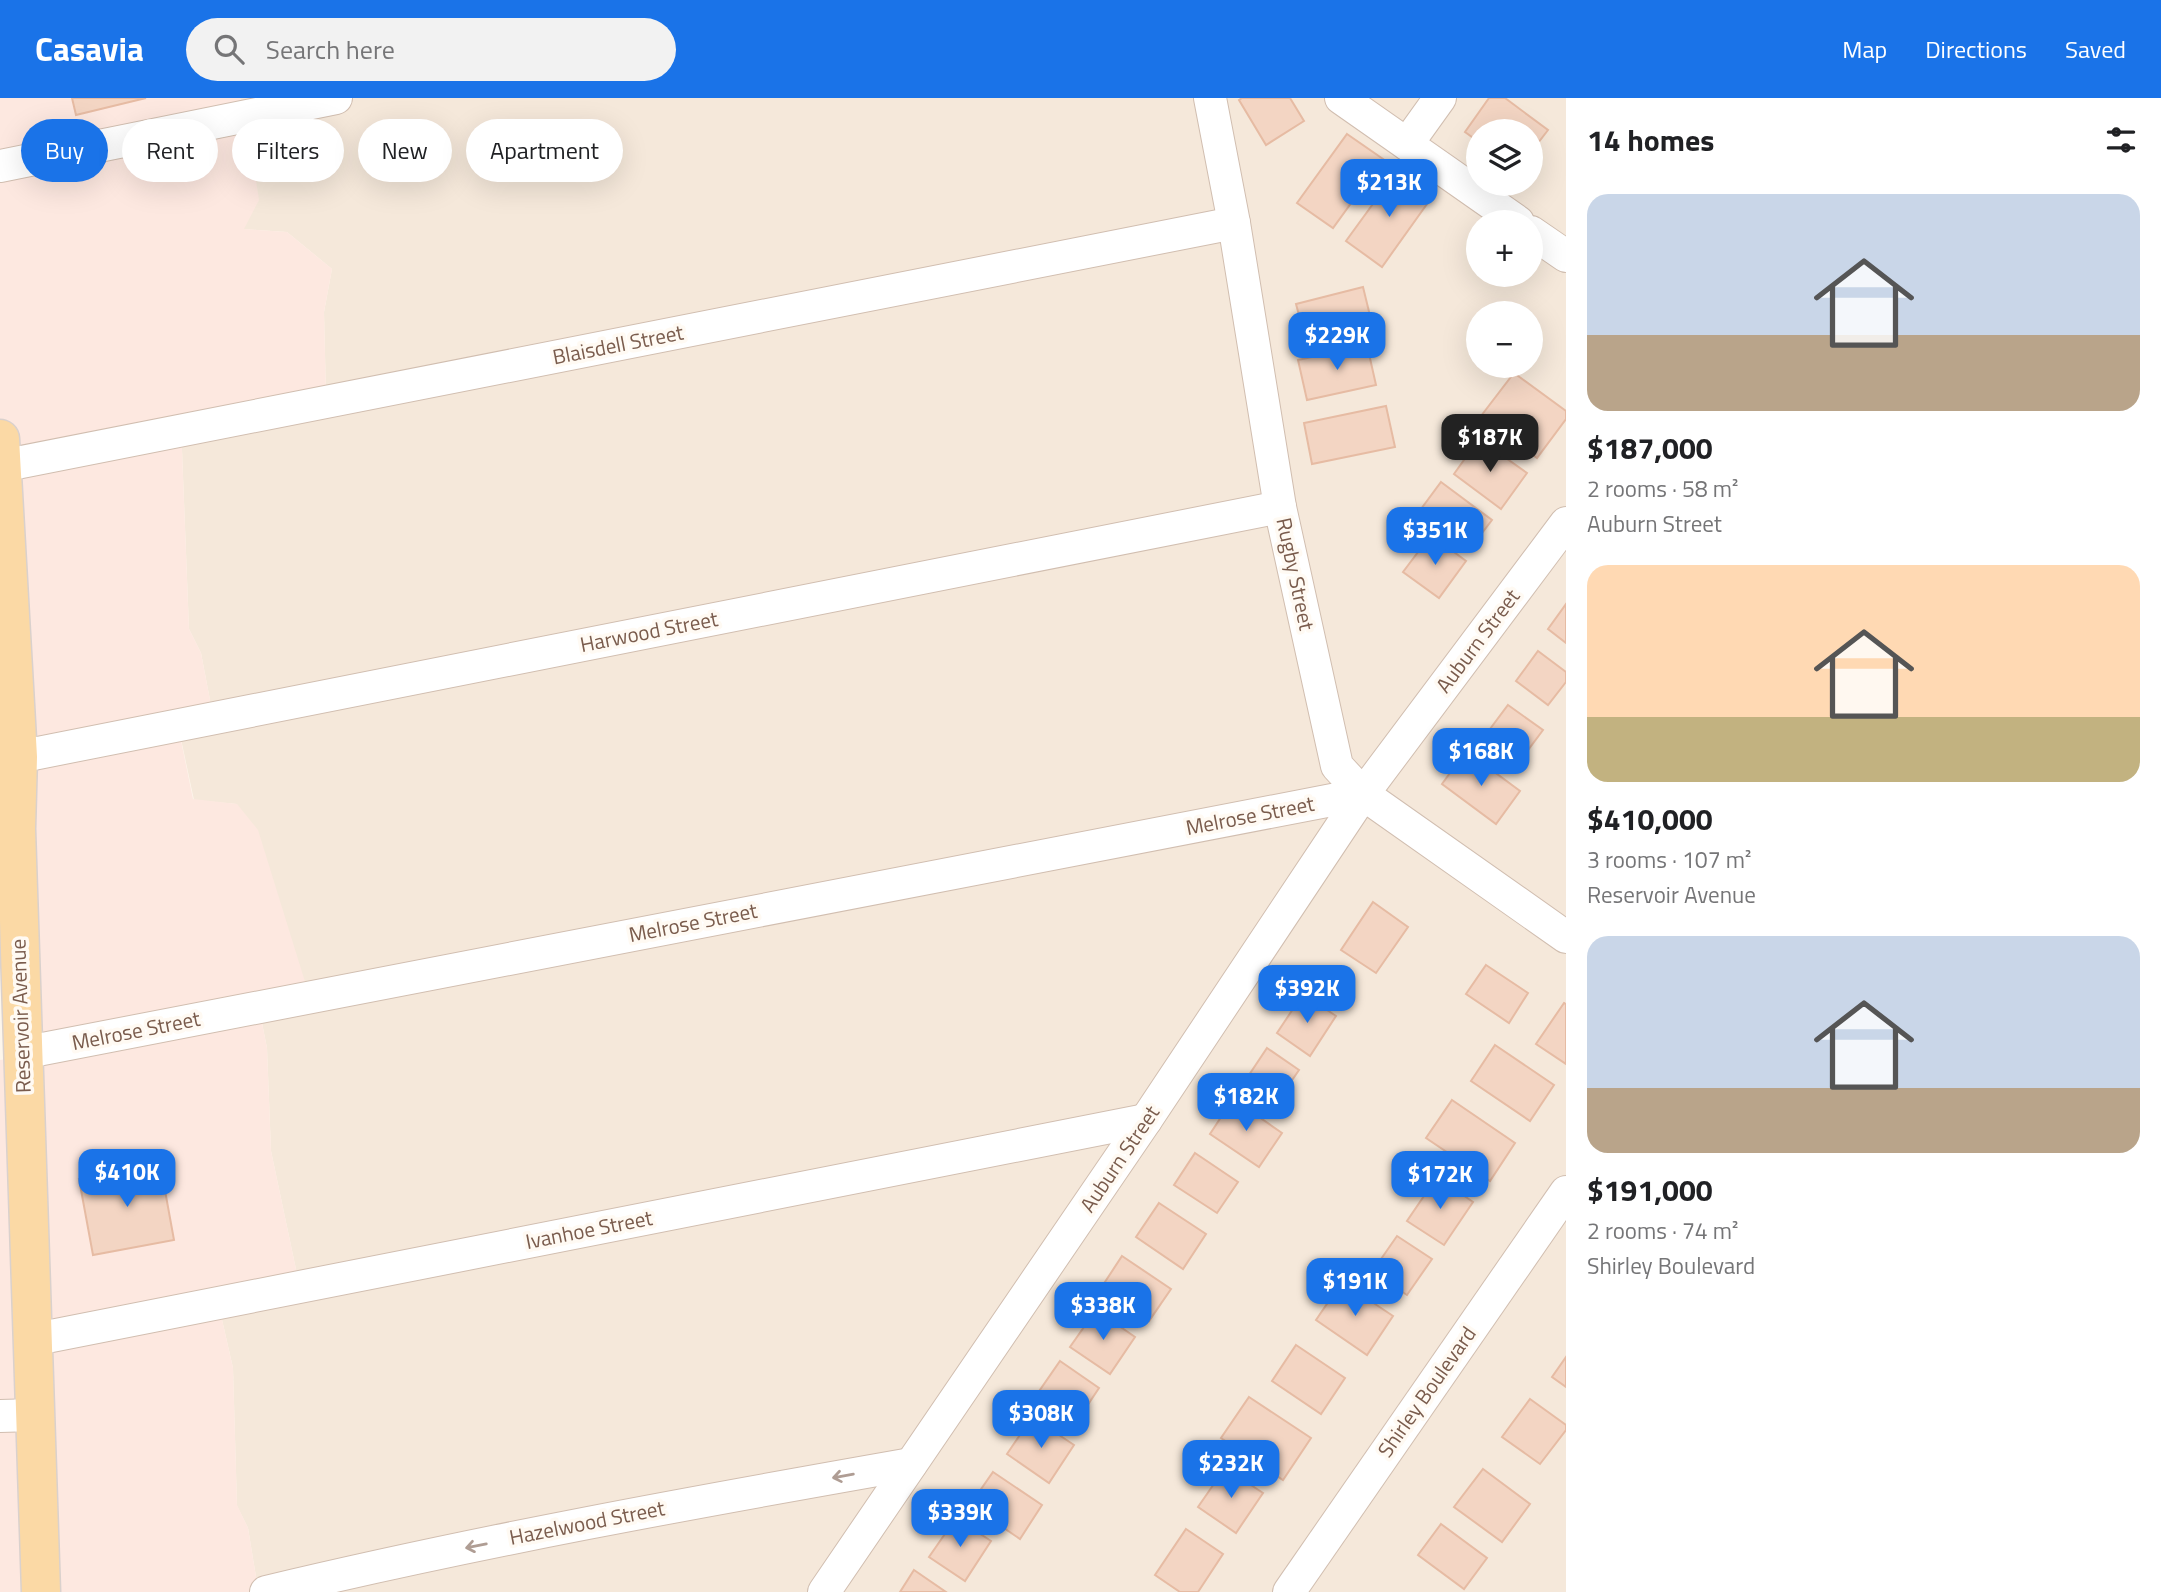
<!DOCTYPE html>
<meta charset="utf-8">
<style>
body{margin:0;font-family:"Titillium Web",sans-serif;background:#f2f2f2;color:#202124;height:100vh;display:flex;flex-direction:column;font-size:26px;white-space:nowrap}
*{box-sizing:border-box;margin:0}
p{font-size:23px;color:#757577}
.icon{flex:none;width:38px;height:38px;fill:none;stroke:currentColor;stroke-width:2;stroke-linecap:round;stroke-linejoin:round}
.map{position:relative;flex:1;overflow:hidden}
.panel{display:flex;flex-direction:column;background:#fff;width:595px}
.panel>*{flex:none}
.banner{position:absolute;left:21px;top:21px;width:665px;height:63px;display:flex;gap:14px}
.fabs{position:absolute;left:1466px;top:21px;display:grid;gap:14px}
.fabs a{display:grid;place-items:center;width:77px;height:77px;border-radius:50%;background:#fff;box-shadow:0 7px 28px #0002;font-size:35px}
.price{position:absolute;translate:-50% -60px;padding:0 16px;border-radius:14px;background:#1a73e8;color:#fff;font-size:23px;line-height:46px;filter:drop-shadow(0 2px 4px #0008)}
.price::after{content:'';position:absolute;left:50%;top:42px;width:21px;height:16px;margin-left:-10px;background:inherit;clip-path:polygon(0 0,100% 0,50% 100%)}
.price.selected{background:#222;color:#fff}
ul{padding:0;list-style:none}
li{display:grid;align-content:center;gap:14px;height:371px;padding:0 21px}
li span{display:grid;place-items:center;height:217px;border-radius:21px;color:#555}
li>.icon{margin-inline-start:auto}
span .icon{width:126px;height:126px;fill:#fffc;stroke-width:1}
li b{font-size:30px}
h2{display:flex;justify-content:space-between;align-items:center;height:84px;padding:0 21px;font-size:30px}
.chip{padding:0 24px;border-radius:32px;background:#fff;box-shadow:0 7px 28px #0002;font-size:24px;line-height:63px}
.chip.selected{background:#1a73e8;color:#fff}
header{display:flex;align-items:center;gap:42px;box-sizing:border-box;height:98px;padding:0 35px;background:#1a73e8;color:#fff}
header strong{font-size:33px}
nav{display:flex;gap:38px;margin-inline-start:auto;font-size:24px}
.search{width:490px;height:63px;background:#f2f2f2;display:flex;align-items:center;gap:18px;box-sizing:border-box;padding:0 24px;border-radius:38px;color:#757577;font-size:26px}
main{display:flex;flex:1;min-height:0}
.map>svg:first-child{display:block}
.residential{fill:#f5e8da;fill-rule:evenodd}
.commercial{fill:#fde8e0}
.building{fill:#f3d5c3;stroke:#e6bba3;stroke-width:2}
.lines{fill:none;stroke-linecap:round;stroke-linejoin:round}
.minor-casing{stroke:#d1beb0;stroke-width:34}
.major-casing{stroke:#dad1cd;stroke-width:41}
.minor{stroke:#fff;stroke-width:32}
.major{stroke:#fbd9a5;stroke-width:38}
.oneway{stroke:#af9d94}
.labels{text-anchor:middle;stroke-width:7;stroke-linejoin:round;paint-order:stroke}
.street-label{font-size:21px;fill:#7a5c4d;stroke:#fffaf3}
</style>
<header>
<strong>Casavia</strong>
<div class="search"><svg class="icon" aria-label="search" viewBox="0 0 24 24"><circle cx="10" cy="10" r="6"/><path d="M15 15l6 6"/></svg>Search here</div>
<nav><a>Map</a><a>Directions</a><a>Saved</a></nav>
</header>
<main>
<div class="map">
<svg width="1566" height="1494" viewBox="0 0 1566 1494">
<rect width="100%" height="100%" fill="#fdf6ec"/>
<!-- residential -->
<path class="residential" d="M240 0H1566V1494H248L258 1491 248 1430 237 1408 233 1270 218 1204 297 1176 271 1053 267 950 258 905 237 706 194 702 178 627 210 618V602L201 555 189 531 181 326 326 298 324 214 332 171 287 134 243 131 246 18ZM1479 33H1531V86H1479ZM1479 124H1531V177H1479ZM1479 215H1531V268H1479Z"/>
<!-- commercial -->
<polygon class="commercial" points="0,0 240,0 246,18 259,102 244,131 287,134 332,171 324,214 326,299 181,327 189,531 201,555 210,602 210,618 178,628 193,701 237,706 258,732 306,887 258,905 267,950 271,1053 297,1176 218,1204 233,1270 237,1407 248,1430 258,1491 248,1494 0,1494 0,962 17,960 0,505"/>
<!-- building -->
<g class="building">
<polygon points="72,0 146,0 76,17"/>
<polygon points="1242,0 1290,0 1304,23 1266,47 1239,2"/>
<polygon points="1489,0 1505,0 1548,32 1531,54 1531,33 1479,33 1479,44 1465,34"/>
<polygon points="1347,36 1383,61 1333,130 1297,105"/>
<polygon points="1397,73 1432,99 1382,169 1346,143"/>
<polygon points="1363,189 1373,230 1307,247 1296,206"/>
<polygon points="1367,247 1376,287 1307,302 1298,262"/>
<polygon points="1514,275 1566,313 1566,321 1537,360 1481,318"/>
<polygon points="1386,308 1395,349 1312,366 1304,325"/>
<polygon points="1479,341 1527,375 1501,411 1454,376"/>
<polygon points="1441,384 1492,422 1472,448 1421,411"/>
<polygon points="1431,437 1466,463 1439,500 1403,474"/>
<polygon points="1566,506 1566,545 1548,531"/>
<polygon points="1538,553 1566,574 1566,584 1548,607 1516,583"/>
<polygon points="1508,607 1543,632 1525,656 1490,631"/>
<polygon points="1466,653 1520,693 1496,726 1442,686"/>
<polygon points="1373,804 1408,829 1376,875 1341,852"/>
<polygon points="1486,867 1528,895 1509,925 1466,896"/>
<polygon points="1303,896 1336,918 1310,958 1277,935"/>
<polygon points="1564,905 1566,906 1566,966 1536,946"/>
<polygon points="1495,947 1554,987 1530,1023 1471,983"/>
<polygon points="1267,950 1299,972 1273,1010 1241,989"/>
<polygon points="1233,1001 1282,1035 1259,1069 1210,1036"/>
<polygon points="1452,1002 1515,1045 1490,1083 1426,1040"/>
<polygon points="1195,1055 1238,1084 1217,1115 1174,1087"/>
<polygon points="160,1065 174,1142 93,1157 79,1081"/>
<polygon points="1437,1079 1473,1104 1444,1147 1407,1123"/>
<polygon points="1159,1105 1206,1136 1183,1171 1136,1139"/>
<polygon points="1397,1138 1432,1161 1407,1197 1372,1174"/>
<polygon points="1122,1158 1171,1191 1149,1223 1101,1190"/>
<polygon points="1342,1184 1393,1218 1367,1257 1316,1222"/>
<polygon points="1096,1212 1135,1239 1110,1276 1070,1249"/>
<polygon points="1296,1247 1345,1280 1321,1316 1272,1283"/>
<polygon points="1566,1259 1566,1289 1552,1279"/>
<polygon points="1060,1263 1099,1290 1073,1329 1033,1302"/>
<polygon points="1249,1299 1311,1340 1283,1382 1221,1340"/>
<polygon points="1530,1301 1566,1327 1566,1332 1540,1366 1502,1339"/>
<polygon points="1032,1319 1074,1347 1049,1385 1007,1356"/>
<polygon points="1225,1370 1263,1395 1236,1435 1198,1409"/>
<polygon points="1483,1371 1530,1406 1502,1444 1454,1409"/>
<polygon points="993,1374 1042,1407 1020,1441 970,1407"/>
<polygon points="956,1420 991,1443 965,1483 929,1459"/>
<polygon points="1441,1426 1487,1460 1464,1491 1418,1457"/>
<polygon points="1186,1431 1223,1456 1198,1494 1180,1494 1155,1477"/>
<polygon points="914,1472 946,1494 900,1494"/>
</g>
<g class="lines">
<!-- minor casing -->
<g class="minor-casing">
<g id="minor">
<polyline points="1210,0 1234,125 1280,409 1337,668 1363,696 1566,839"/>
<polyline points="1341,0 1518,124"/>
<polyline points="1407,46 1440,0"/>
<polyline points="0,68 336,0"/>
<polyline points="1531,134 1566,158"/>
<polyline points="1,368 1234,125"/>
<polyline points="18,659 1280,409"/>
<polyline points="22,955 1363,696"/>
<polyline points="31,1242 1146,1022"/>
<polyline points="0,1318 34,1317"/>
<path d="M266 1494C479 1443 695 1404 911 1366"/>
<polyline points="824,1494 1146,1022 1363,696 1566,425"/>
<polyline points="1289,1494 1566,1094"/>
</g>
</g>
<!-- major casing -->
<g class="major-casing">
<polyline id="major" points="0,341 18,659 16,731 41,1494"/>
</g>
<!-- minor -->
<use href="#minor" class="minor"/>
<!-- major -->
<use href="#major" class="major"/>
</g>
<!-- one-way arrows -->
<defs><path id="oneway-shaft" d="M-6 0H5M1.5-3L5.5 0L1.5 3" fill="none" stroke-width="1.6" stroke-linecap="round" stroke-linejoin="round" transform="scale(1.75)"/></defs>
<g class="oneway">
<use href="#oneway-shaft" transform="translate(843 1378) rotate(170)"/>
<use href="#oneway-shaft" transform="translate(476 1448) rotate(169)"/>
</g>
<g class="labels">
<!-- street labels -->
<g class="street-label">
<text transform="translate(618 247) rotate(-11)" y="7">Blaisdell Street</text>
<text transform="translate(1295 476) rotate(78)" y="7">Rugby Street</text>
<text transform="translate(649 534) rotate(-11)" y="7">Harwood Street</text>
<text transform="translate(1478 543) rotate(-53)" y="7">Auburn Street</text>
<text transform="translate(1250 718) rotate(-11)" y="7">Melrose Street</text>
<text transform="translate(693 825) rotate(-11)" y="7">Melrose Street</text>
<text transform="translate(21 918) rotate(-92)" y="7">Reservoir Avenue</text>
<text transform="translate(136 933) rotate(-11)" y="7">Melrose Street</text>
<text transform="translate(1120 1061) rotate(-56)" y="7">Auburn Street</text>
<text transform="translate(589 1132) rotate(-11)" y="7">Ivanhoe Street</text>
<text transform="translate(1427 1294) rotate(-55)" y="7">Shirley Boulevard</text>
<text transform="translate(587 1425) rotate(-11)" y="7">Hazelwood Street</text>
</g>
</g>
</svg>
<div class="fabs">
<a><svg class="icon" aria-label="layers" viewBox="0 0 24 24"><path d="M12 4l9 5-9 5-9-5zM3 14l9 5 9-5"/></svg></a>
<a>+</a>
<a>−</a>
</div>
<b class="price" style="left:1389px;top:121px">$213K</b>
<b class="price" style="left:1337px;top:274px">$229K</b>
<b class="price selected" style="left:1490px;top:376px">$187K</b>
<b class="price" style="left:1435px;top:469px">$351K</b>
<b class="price" style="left:1481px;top:690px">$168K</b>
<b class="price" style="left:1307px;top:927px">$392K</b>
<b class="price" style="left:1246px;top:1035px">$182K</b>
<b class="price" style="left:127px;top:1111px">$410K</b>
<b class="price" style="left:1440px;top:1113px">$172K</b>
<b class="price" style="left:1355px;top:1220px">$191K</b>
<b class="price" style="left:1103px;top:1244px">$338K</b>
<b class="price" style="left:1041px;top:1352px">$308K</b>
<b class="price" style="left:1231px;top:1402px">$232K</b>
<b class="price" style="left:960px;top:1451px">$339K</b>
<div class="banner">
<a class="chip selected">Buy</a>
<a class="chip">Rent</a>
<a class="chip">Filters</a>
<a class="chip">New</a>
<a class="chip">Apartment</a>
</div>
</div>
<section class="panel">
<h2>14 homes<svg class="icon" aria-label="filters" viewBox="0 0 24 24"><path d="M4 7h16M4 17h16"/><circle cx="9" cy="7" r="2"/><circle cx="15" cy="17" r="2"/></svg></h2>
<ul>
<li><span style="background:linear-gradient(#c9d6e8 65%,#b9a48a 0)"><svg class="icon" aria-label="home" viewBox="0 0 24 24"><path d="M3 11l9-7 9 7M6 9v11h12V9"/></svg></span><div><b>$187,000</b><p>2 rooms · 58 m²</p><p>Auburn Street</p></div></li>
<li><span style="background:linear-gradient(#ffd9b3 70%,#c2b280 0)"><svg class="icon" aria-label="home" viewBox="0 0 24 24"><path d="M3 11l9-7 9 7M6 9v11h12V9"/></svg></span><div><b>$410,000</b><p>3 rooms · 107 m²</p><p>Reservoir Avenue</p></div></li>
<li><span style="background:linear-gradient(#c9d6e8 70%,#b9a48a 0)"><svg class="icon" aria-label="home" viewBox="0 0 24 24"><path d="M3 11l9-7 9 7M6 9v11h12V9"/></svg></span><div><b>$191,000</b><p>2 rooms · 74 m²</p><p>Shirley Boulevard</p></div></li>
</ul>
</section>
</main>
